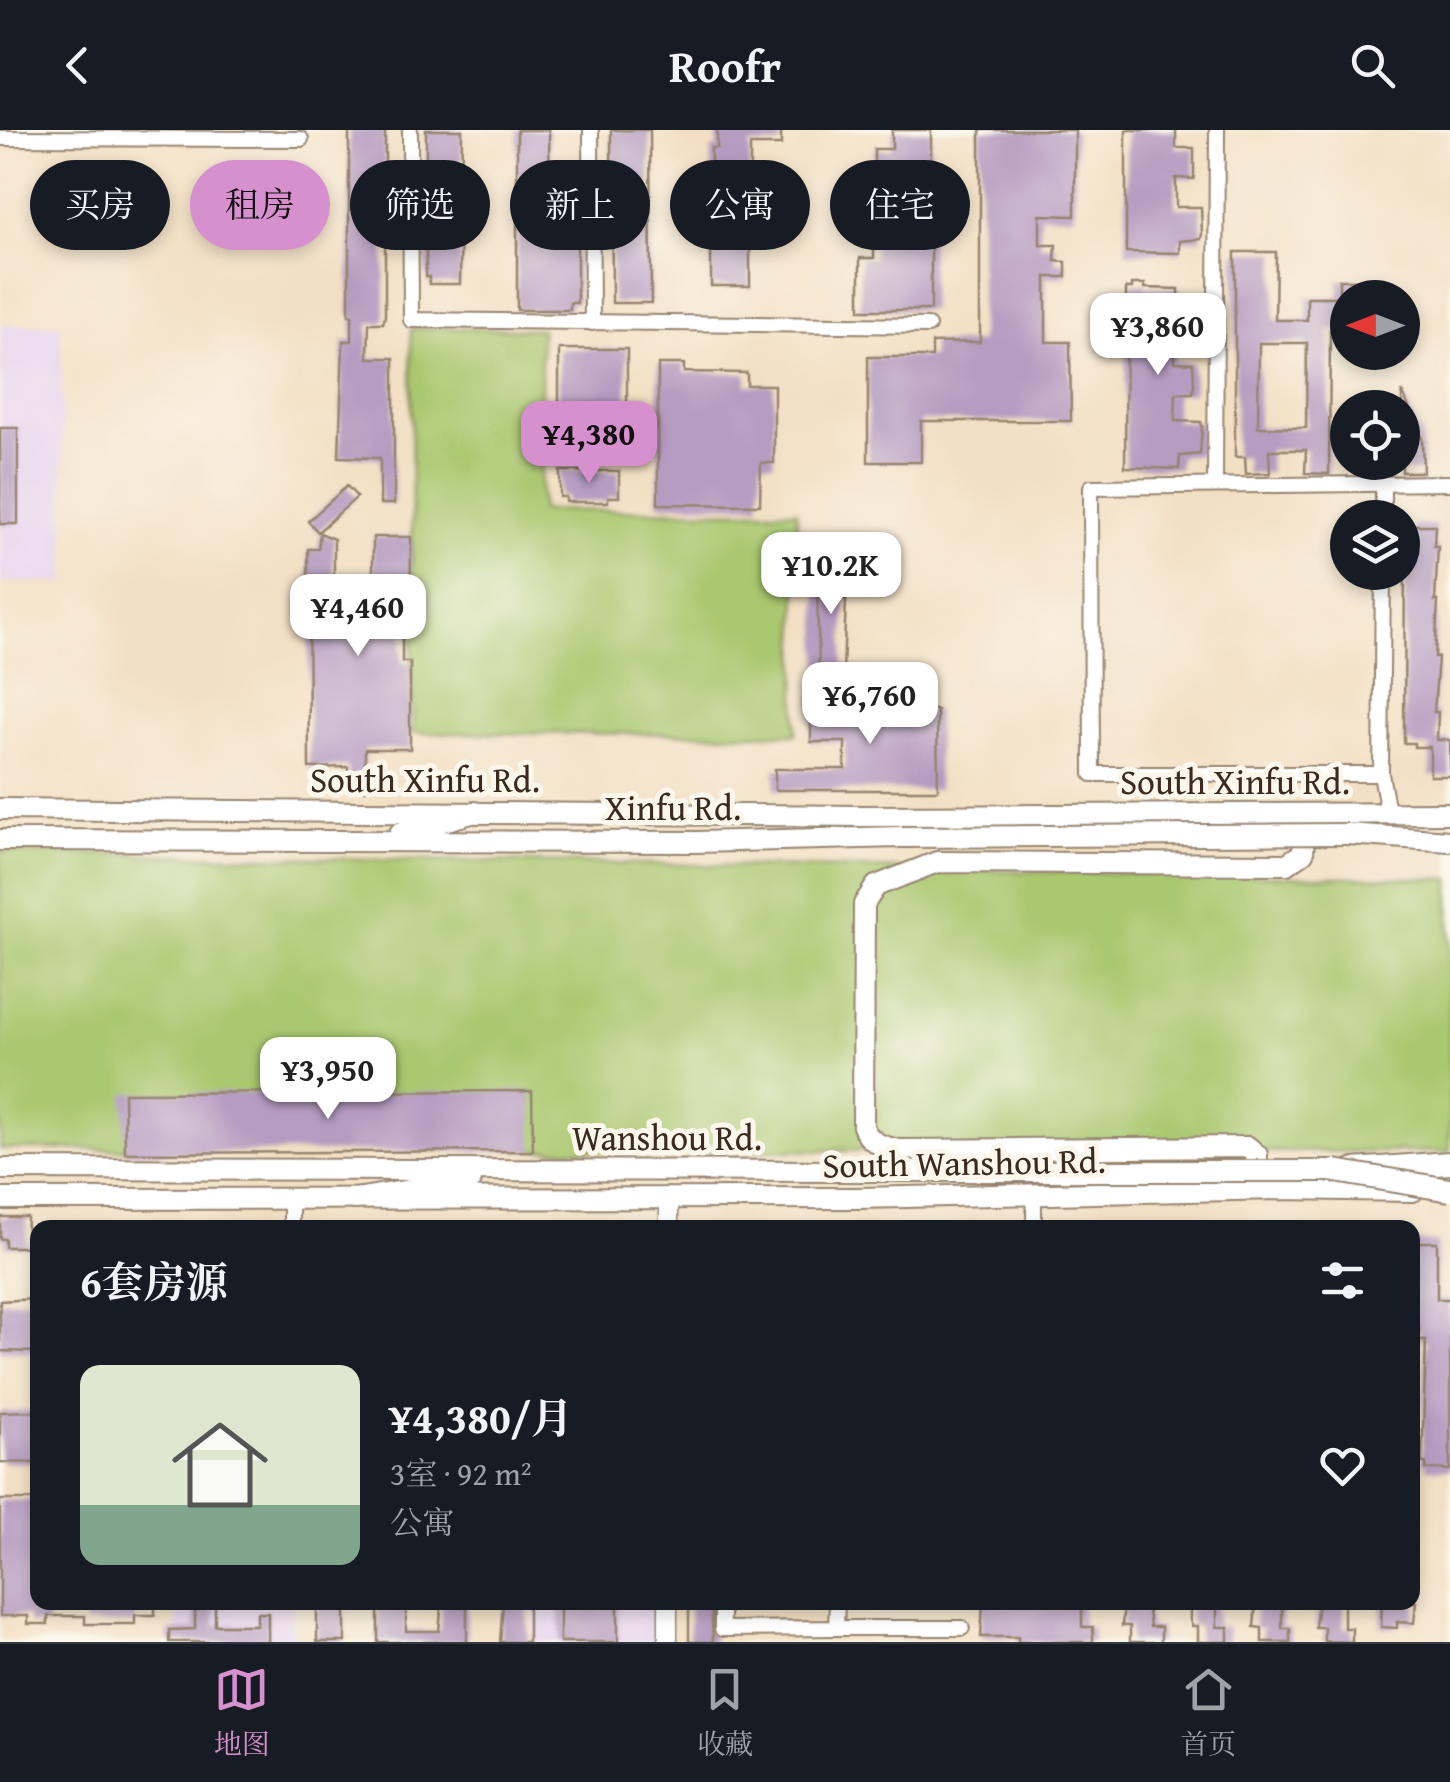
<!DOCTYPE html>
<html lang="zh">
<meta charset="utf-8">
<style>
body{margin:0;font-family:"Gentium Book Plus","Noto Serif SC",serif;background:#20242c;color:#f1f3f6;height:100vh;display:flex;flex-direction:column;font-size:38px;white-space:nowrap}
*{box-sizing:border-box;margin:0}
p{font-size:32px;color:#9ea1a6}
.icon{flex:none;width:55px;height:55px;fill:none;stroke:currentColor;stroke-width:2;stroke-linecap:round;stroke-linejoin:round}
.map{position:relative;flex:1;overflow:hidden}
.side{position:absolute;left:30px;top:1090px;width:1390px;height:390px;display:flex;flex-direction:column;background:#171b24;border-radius:20px;box-shadow:0 5px 15px #0003}
.side>*{flex:none}
.hud{position:absolute;left:30px;top:30px;width:1390px;height:90px;display:flex;gap:20px}
.needle{width:65px;rotate:270deg}
.controls{position:absolute;left:1330px;top:150px;display:grid;gap:20px}
.controls a{display:grid;place-items:center;width:90px;height:90px;border-radius:50%;background:#171b24;box-shadow:0 5px 15px #0003;font-size:50px}
.price{position:absolute;translate:-50% -85px;padding:0 22px;border-radius:20px;background:#fff;color:#222;font-size:32px;line-height:65px;filter:drop-shadow(0 2px 5px #0008)}
.price::after{content:'';position:absolute;left:50%;top:60px;width:30px;height:22px;margin-left:-15px;background:inherit;clip-path:polygon(0 0,100% 0,50% 100%)}
.price.active{background:#d690ce;color:#111}
ul{padding:0;list-style:none}
li{display:flex;align-items:center;gap:30px;height:250px;padding:0 50px}
li span{display:grid;place-items:center;flex:none;width:280px;height:200px;border-radius:20px;color:#555}
li>.icon{margin-inline-start:auto}
span .icon{width:120px;height:120px;fill:#fffc;stroke-width:1}
li b{font-size:42px}
h2{display:flex;justify-content:space-between;align-items:center;height:120px;padding:0 50px;font-size:42px}
.pill{padding:0 35px;border-radius:45px;background:#171b24;box-shadow:0 5px 15px #0003;font-size:35px;line-height:90px}
.pill.active{background:#d690ce;color:#111}
header{display:flex;justify-content:space-between;align-items:center;height:130px;padding:0 50px;background:#171b24;font-size:45px;font-weight:600}
.menu{display:flex;justify-content:space-around;align-items:center;height:140px;border-top:2px solid #363941;background:#171b24;font-size:28px;color:#9ea1a6}
.menu a{display:grid;justify-items:center;gap:5px}
.menu .active{color:#d690ce}
.map>svg:first-child{display:block}
.built{fill:#e6d3f0}
.green{fill:#aac870;stroke:#727947;stroke-width:2.5}
.building{fill:#b69cc1;fill-rule:evenodd}
.lines{fill:none;stroke-linecap:round;stroke-linejoin:round}
.minor-casing{stroke:#978571;stroke-width:18}
.tertiary-casing{stroke:#978571;stroke-width:21}
.secondary-casing{stroke:#978571;stroke-width:24}
.primary-casing{stroke:#978571;stroke-width:24}
.trunk-casing{stroke:#978571;stroke-width:26}
.minor{stroke:#fff;stroke-width:14}
.tertiary{stroke:#fff;stroke-width:18}
.secondary{stroke:#fff;stroke-width:20}
.primary{stroke:#fff;stroke-width:20}
.trunk{stroke:#fff;stroke-width:22}
.primary-bridge-casing{stroke:#978571;stroke-width:24;stroke-linecap:butt}
.trunk-bridge-casing{stroke:#978571;stroke-width:26;stroke-linecap:butt}
.primary-bridge{stroke:#fff;stroke-width:20}
.trunk-bridge{stroke:#fff;stroke-width:22}
.labels{text-anchor:middle;stroke-width:10;stroke-linejoin:round;paint-order:stroke}
.street-label{font-size:35px;fill:#3b2a1e;stroke:#fbf7ec}
</style>
<header><svg class="icon" aria-label="back" viewBox="0 0 24 24"><path d="M15 5l-7 7 7 7"/></svg>Roofr<svg class="icon" aria-label="search" viewBox="0 0 24 24"><circle cx="10" cy="10" r="6"/><path d="M15 15l6 6"/></svg></header>
<div class="map">
<svg width="1450" height="1512" viewBox="0 0 1450 1512">
<rect width="100%" height="100%" fill="#fbf7ec"/>
<filter id="ink" filterUnits="userSpaceOnUse"><feTurbulence type="fractalNoise" baseFrequency=".01" numOctaves="2"/><feDisplacementMap in="SourceGraphic" scale="20" xChannelSelector="R" yChannelSelector="G"/><feConvolveMatrix kernelMatrix="1 2 1 2 8 2 1 2 1" color-interpolation-filters="sRGB"/></filter>
<filter id="wash" filterUnits="userSpaceOnUse"><feTurbulence type="fractalNoise" baseFrequency=".0048" numOctaves="4" result="noise"/><feDisplacementMap in="SourceGraphic" scale="40" xChannelSelector="R" yChannelSelector="G"/><feGaussianBlur stdDeviation="2.25" result="paint"/><feColorMatrix in="noise" values="0 0 0 0 0 0 0 0 0 0 0 0 0 0 0 0 0 1.4 0 .05"/><feComposite in="paint" operator="in"/></filter>
<g filter="url(#wash)">
<rect width="100%" height="100%" fill="#f3e0c4"/>
<!-- built -->
<g class="built">
<polygon points="0,195 60,195 66,452 0,452"/>
<rect x="177" y="1473" width="116" height="39"/>
<rect x="534" y="1473" width="127" height="39"/>
</g>
<!-- green -->
<g class="green">
<polygon points="411,198 541,199 541,380 797,381 796,604 413,603"/>
<polygon points="0,722 1450,749 1450,1022 0,1019"/>
</g>
<g id="blocks">
<!-- building -->
<g class="building">
<polygon points="349,0 385,0 385,186 383,193 369,193 368,228 394,228 394,374 380,374 380,328 339,327 343,211 352,211 352,185 349,185"/>
<polygon points="426,0 462,0 460,154 429,154 429,147 426,147"/>
<polygon points="517,0 549,0 550,92 577,92 577,173 570,173 570,180 517,180"/>
<polygon points="611,0 650,0 651,173 612,173"/>
<polygon points="717,0 781,0 781,15 750,15 750,156 711,156 711,18 717,18"/>
<polygon points="892,0 931,0 931,180 860,180 860,128 874,128 874,19 892,19"/>
<polygon points="980,0 1075,0 1075,86 1040,85 1040,115 1056,115 1055,131 1066,132 1066,147 1046,147 1046,212 1070,212 1071,291 921,291 921,332 868,332 868,227 932,227 932,213 980,212"/>
<polygon points="1126,0 1176,0 1176,18 1194,18 1194,49 1176,48 1176,77 1201,77 1202,104 1201,109 1180,111 1180,123 1126,122"/>
<path d="M1235 122H1276L1275 190H1307V167H1339V150H1368V168H1348V200H1330L1329 344 1305 343 1306 320H1269L1270 343 1246 344 1245 327H1235ZM1259 213H1307L1306 298 1258 297Z"/>
<polygon points="1132,154 1145,154 1145,158 1179,159 1179,169 1201,172 1201,204 1175,204 1175,232 1193,233 1194,256 1193,263 1176,263 1175,291 1201,292 1202,297 1200,324 1180,326 1179,339 1125,337 1126,158 1132,158"/>
<rect x="559" y="219" width="68" height="98"/>
<polygon points="658,234 684,234 684,242 747,243 747,255 774,255 774,333 761,333 760,375 658,374"/>
<polygon points="1402,261 1422,309 1423,342 1402,342"/>
<rect x="0" y="298" width="18" height="96"/>
<polygon points="560,341 619,341 619,367 608,367 608,372 566,372 566,367 560,367"/>
<polygon points="347,356 357,367 318,402 308,391"/>
<polygon points="1414,395 1435,395 1434,416 1438,416 1435,471 1438,471 1435,527 1438,527 1434,582 1438,582 1437,610 1450,610 1450,646 1430,646 1430,617 1414,617 1414,613 1404,613 1405,400 1414,401"/>
<polygon points="320,403 334,409 334,459 373,459 373,407 411,407 410,495 402,495 402,532 410,532 410,619 365,619 365,660 348,660 348,637 309,638 308,419 318,419"/>
<polygon points="823,432 843,432 843,469 846,469 843,540 819,540 817,463 818,452 823,452"/>
<polygon points="811,565 895,569 895,580 937,580 938,660 775,660 775,639 845,639 845,612 811,612"/>
<polygon points="532,961 533,1021 125,1023 124,963"/>
<polygon points="0,1087 27,1087 26,1117 5,1117 5,1109 0,1109"/>
<polygon points="1412,1112 1437,1112 1437,1169 1450,1169 1450,1340 1426,1339 1426,1333 1422,1333 1426,1210 1419,1210 1419,1199 1412,1199"/>
<polygon points="35,1169 38,1204 35,1204 35,1222 0,1221 0,1171"/>
<polygon points="35,1281 35,1298 38,1298 35,1333 0,1332 0,1282"/>
<polygon points="0,1370 38,1370 38,1472 155,1472 155,1485 135,1485 135,1494 85,1494 85,1486 48,1486 48,1494 28,1494 28,1486 0,1486"/>
<polygon points="195,1472 215,1472 215,1495 257,1495 257,1483 268,1483 268,1512 169,1512 169,1500 195,1499"/>
<polygon points="320,1472 345,1472 345,1512 317,1512 317,1478 320,1478"/>
<polygon points="381,1472 406,1472 406,1501 439,1501 442,1472 467,1472 467,1512 378,1512 378,1478"/>
<polygon points="503,1472 528,1472 528,1512 500,1512"/>
<rect x="560" y="1472" width="58" height="40"/>
<polygon points="689,1472 711,1472 713,1512 689,1512"/>
<polygon points="983,1472 1079,1472 1082,1476 1082,1497 1093,1497 1093,1512 1018,1512 1018,1507 981,1507"/>
<polygon points="1124,1472 1147,1472 1150,1497 1161,1497 1161,1512 1130,1512 1130,1496 1122,1496"/>
<polygon points="1190,1472 1217,1472 1217,1497 1228,1497 1228,1512 1198,1512 1198,1496 1192,1496 1190,1490"/>
<polygon points="1256,1472 1282,1472 1282,1498 1290,1498 1290,1512 1262,1512 1262,1498 1254,1497"/>
<polygon points="1318,1472 1344,1472 1344,1498 1352,1498 1352,1512 1324,1511 1324,1497 1315,1497"/>
<polygon points="1382,1472 1416,1472 1414,1493 1397,1492 1397,1498 1381,1497"/>
</g>
</g>
</g>
<g filter="url(#ink)">
<use href="#blocks" fill-opacity="0" stroke="#978571" stroke-width="2.5"/>
<g class="lines">
<!-- minor casing -->
<g class="minor-casing">
<g id="minor">
<polyline points="410,0 411,190 928,196"/>
<polyline points="591,0 592,193"/>
<polyline points="0,8 301,9"/>
<polyline points="1215,355 1217,0"/>
<polyline points="1383,388 1383,355"/>
<polyline points="1383,442 1381,644 1388,682"/>
<polyline points="1381,644 1092,644 1091,357 1450,353"/>
<polyline points="1034,1064 1034,1098"/>
<polyline points="291,1069 291,1098"/>
<polyline points="722,1472 722,1499 836,1498 837,1472"/>
<polyline points="836,1498 962,1498"/>
</g>
</g>
<!-- tertiary casing -->
<g class="tertiary-casing">
<g id="tertiary">
<polyline points="669,1098 669,1068"/>
<polyline points="668,1512 668,1472"/>
</g>
</g>
<!-- secondary casing -->
<g class="secondary-casing">
<g id="secondary">
<polyline points="0,679 863,686 1450,683"/>
<path d="M1257 1057V1025L1248 1017 900 1020C884 1017 868 1013 863 996L864 774 876 756 937 732 1287 734 1303 723 1306 686"/>
<polyline points="0,1069 859,1068 1280,1059 1413,1061"/>
</g>
</g>
<!-- primary casing -->
<g class="primary-casing">
<g id="primary">
<polyline points="400,703 475,682"/>
<polyline points="1347,704 1450,711"/>
<polyline points="0,710 697,712 901,707"/>
<polyline points="0,1039 846,1041"/>
<polyline points="355,1069 471,1050"/>
</g>
</g>
<!-- trunk casing -->
<g class="trunk-casing">
<polyline id="trunk" points="1353,1040 1450,1033"/>
</g>
<!-- minor -->
<use href="#minor" class="minor"/>
<!-- tertiary -->
<use href="#tertiary" class="tertiary"/>
<!-- secondary -->
<use href="#secondary" class="secondary"/>
<!-- primary -->
<use href="#primary" class="primary"/>
<!-- trunk -->
<use href="#trunk" class="trunk"/>
<!-- primary-bridge casing -->
<g class="primary-bridge-casing">
<g id="primary-bridge">
<polyline points="901,707 1347,704"/>
<polyline points="846,1041 1335,1041"/>
</g>
</g>
<!-- trunk-bridge casing -->
<g class="trunk-bridge-casing">
<polyline id="trunk-bridge" points="1335,1041 1450,1060"/>
</g>
<!-- primary-bridge -->
<use href="#primary-bridge" class="primary-bridge"/>
<!-- trunk-bridge -->
<use href="#trunk-bridge" class="trunk-bridge"/>
</g>
</g>
<g class="labels">
<!-- street labels -->
<g class="street-label">
<text x="425" y="662">South Xinfu Rd.</text>
<text x="1235" y="664">South Xinfu Rd.</text>
<text x="673" y="690">Xinfu Rd.</text>
<text x="667" y="1020">Wanshou Rd.</text>
<text transform="translate(964 1033) rotate(-1)" y="12">South Wanshou Rd.</text>
</g>
</g>
</svg>
<div class="controls">
<a><svg class="needle" viewBox="-14 -14 28 28"><path d="M0-13l5 13h-10z" fill="#e53935"/><path d="M0 13l5-13h-10z" fill="#9ea1a6"/></svg></a>
<a><svg class="icon" aria-label="locate" viewBox="0 0 24 24"><circle cx="12" cy="12" r="6"/><path d="M12 2v4M12 18v4M2 12h4M18 12h4"/></svg></a>
<a><svg class="icon" aria-label="layers" viewBox="0 0 24 24"><path d="M12 4l9 5-9 5-9-5zM3 14l9 5 9-5"/></svg></a>
</div>
<b class="price" style="left:1158px;top:248px">¥3,860</b>
<b class="price active" style="left:589px;top:356px">¥4,380</b>
<b class="price" style="left:831px;top:487px">¥10.2K</b>
<b class="price" style="left:358px;top:529px">¥4,460</b>
<b class="price" style="left:870px;top:617px">¥6,760</b>
<b class="price" style="left:328px;top:992px">¥3,950</b>
<div class="hud">
<a class="pill">买房</a>
<a class="pill active">租房</a>
<a class="pill">筛选</a>
<a class="pill">新上</a>
<a class="pill">公寓</a>
<a class="pill">住宅</a>
</div>
<section class="side">
<h2>6套房源<svg class="icon" aria-label="filters" viewBox="0 0 24 24"><path d="M4 7h16M4 17h16"/><circle cx="9" cy="7" r="2"/><circle cx="15" cy="17" r="2"/></svg></h2>
<ul>
<li><span style="background:linear-gradient(#dfe7d0 70%,#7fa58c 0)"><svg class="icon" aria-label="home" viewBox="0 0 24 24"><path d="M3 11l9-7 9 7M6 9v11h12V9"/></svg></span><div><b>¥4,380/月</b><p>3室 · 92 m²</p><p>公寓</p></div><svg class="icon" aria-label="heart" viewBox="0 0 24 24"><path d="M12 20l-8-8c-3-5 5-10 8-4 3-6 11-1 8 4z"/></svg></li>
</ul>
</section>
</div>
<nav class="menu">
<a class="active"><svg class="icon" aria-label="map" viewBox="0 0 24 24"><path d="M3 6l6-2 6 2 6-2v14l-6 2-6-2-6 2zM9 4v14M15 6v14"/></svg>地图</a>
<a><svg class="icon" aria-label="saved" viewBox="0 0 24 24"><path d="M7 4h10v16l-5-4-5 4z"/></svg>收藏</a>
<a><svg class="icon" aria-label="home" viewBox="0 0 24 24"><path d="M3 11l9-7 9 7M6 9v11h12V9"/></svg>首页</a>
</nav>
